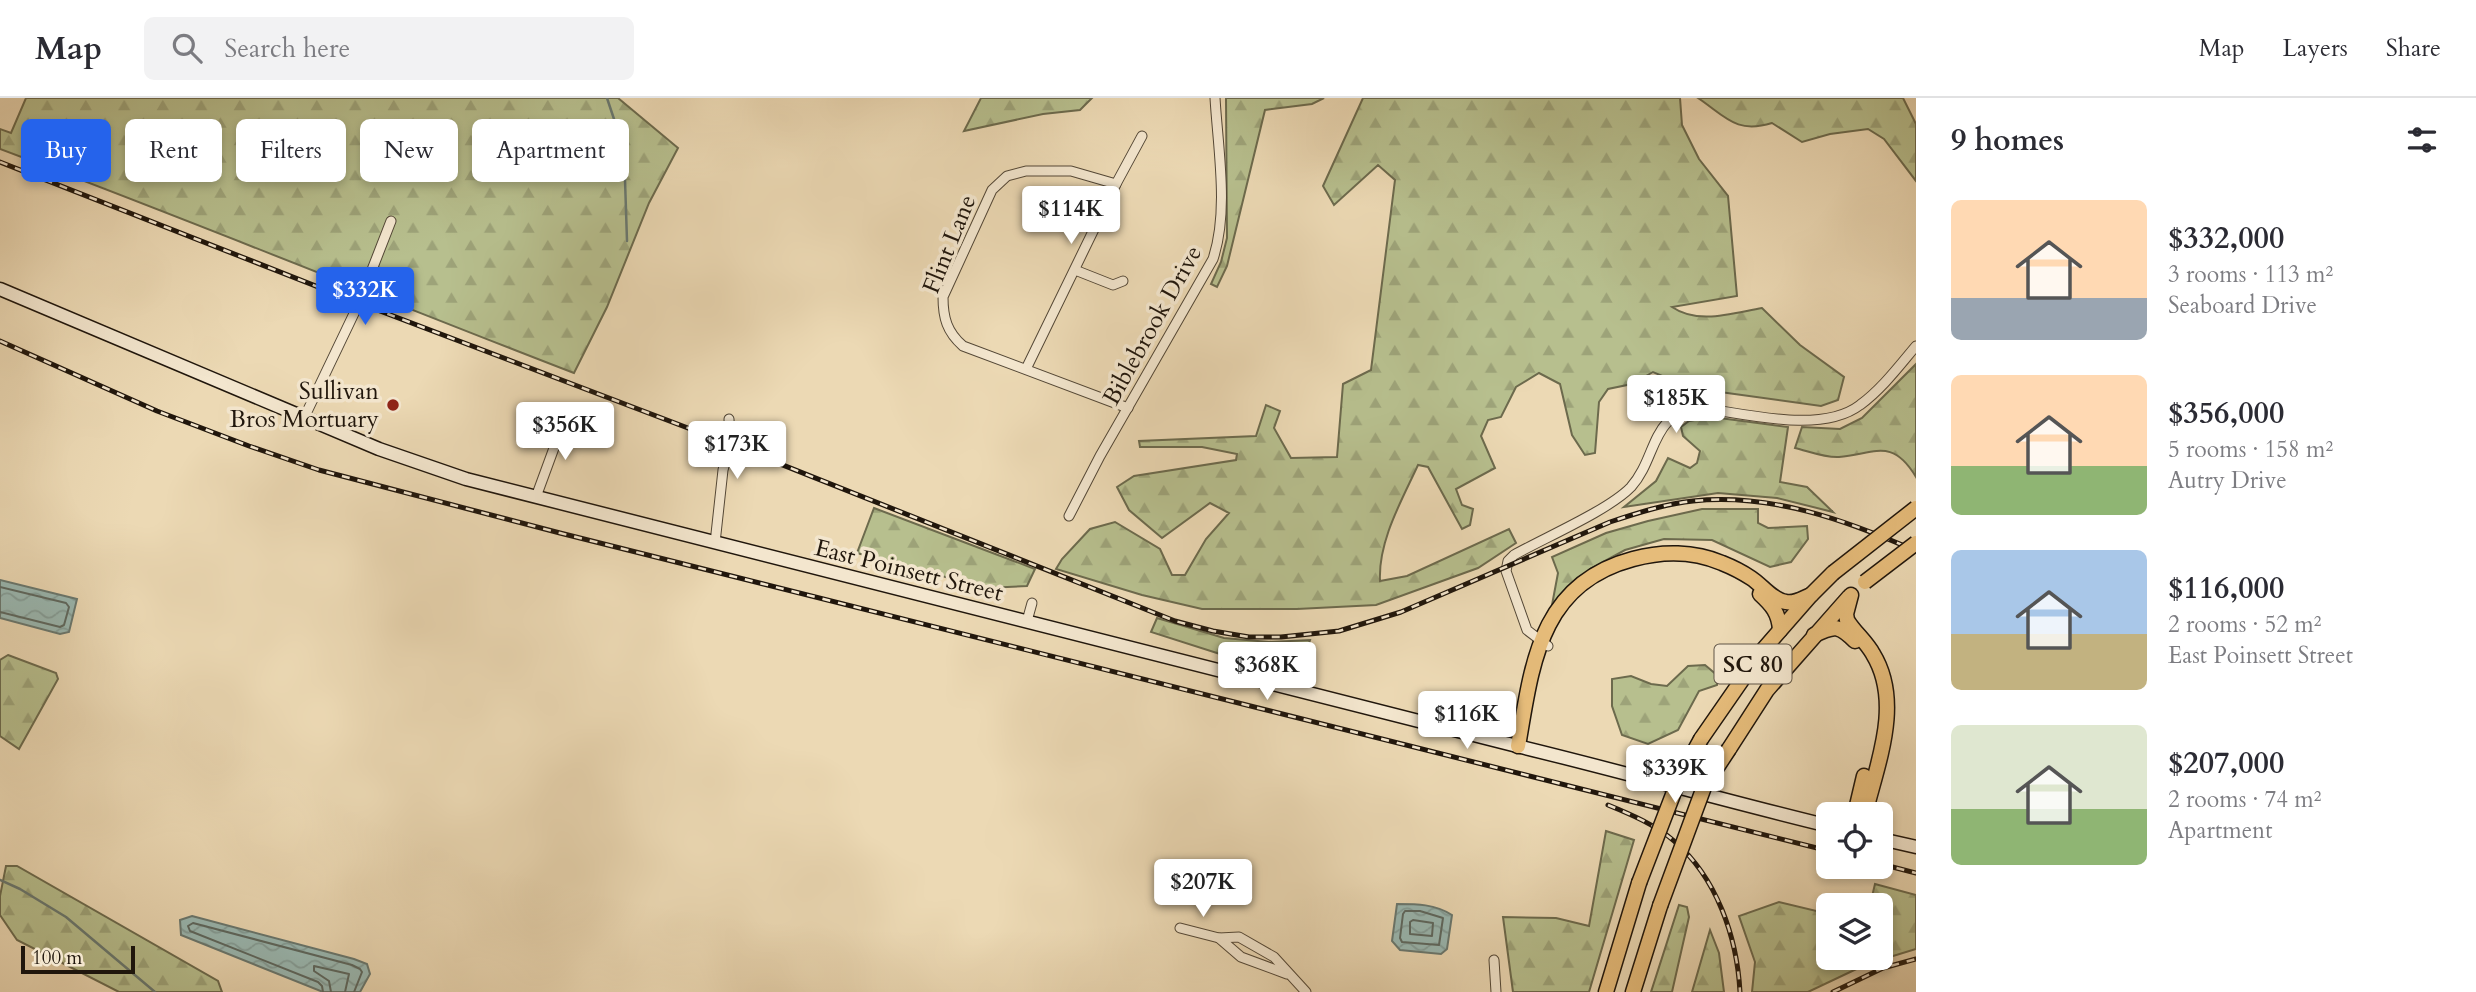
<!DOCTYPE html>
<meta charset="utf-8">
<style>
body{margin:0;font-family:Cardo,serif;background:#f2f2f3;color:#2b2b33;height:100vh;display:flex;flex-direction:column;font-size:26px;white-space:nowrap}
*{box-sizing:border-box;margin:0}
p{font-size:23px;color:#7c7c81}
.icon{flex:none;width:38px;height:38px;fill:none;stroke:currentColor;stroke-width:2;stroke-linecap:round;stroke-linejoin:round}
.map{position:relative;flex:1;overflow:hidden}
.side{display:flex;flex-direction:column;background:#fff;width:560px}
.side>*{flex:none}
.banner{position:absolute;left:21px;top:21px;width:665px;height:63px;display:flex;gap:14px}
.controls{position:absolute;left:1816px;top:704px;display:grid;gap:14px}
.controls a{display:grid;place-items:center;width:77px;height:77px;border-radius:10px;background:#fff;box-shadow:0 4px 10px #0003;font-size:35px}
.scale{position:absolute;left:21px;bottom:18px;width:114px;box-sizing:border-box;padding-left:7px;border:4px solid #20160c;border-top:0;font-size:19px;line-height:24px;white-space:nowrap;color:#20160c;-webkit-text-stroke:5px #f3e6ce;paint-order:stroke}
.price{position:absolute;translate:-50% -60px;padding:0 16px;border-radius:7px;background:#fff;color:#222;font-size:23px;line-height:46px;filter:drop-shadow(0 2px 4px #0008)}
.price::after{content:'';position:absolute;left:50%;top:42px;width:21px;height:16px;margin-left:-10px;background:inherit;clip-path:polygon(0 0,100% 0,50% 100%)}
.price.selected{background:#2563eb;color:#fff}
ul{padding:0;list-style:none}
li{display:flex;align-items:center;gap:21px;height:175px;padding:0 35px}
li span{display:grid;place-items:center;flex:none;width:196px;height:140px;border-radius:10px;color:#555}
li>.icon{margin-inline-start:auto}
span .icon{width:84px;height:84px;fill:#fffc;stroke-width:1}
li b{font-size:30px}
h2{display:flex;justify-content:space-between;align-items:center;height:84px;padding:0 35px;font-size:30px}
.chip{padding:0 24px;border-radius:10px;background:#fff;box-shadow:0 4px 10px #0003;font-size:24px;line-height:63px}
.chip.selected{background:#2563eb;color:#fff}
header{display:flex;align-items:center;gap:42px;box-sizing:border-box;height:98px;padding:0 35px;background:#fff;border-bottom:2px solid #e1e1e2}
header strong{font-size:33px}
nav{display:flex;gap:38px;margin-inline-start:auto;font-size:24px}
.search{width:490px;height:63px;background:#f2f2f3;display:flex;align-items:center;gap:18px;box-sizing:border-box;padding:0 24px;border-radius:10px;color:#7c7c81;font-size:26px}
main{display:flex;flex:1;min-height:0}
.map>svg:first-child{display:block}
.forest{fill:url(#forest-firs);stroke:#6c6a4d;stroke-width:2}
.water{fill:url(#water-waves);stroke:#697870;stroke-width:2}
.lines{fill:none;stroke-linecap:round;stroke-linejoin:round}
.shore{stroke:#5d6860;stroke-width:2}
.stream{stroke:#697870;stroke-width:2.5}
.street-casing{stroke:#534736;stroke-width:11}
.secondary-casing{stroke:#20160c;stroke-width:15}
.primary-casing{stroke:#20160c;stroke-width:17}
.street{stroke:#f3e6ce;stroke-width:9}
.secondary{stroke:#f3e6ce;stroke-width:12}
.primary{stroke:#e6bc7a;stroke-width:14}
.rail-casing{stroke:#20160c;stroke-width:5}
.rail{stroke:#f3e6ce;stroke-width:2.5;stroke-dasharray:8;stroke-linecap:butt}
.primary-bridge-casing{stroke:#20160c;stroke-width:17;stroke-linecap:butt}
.primary-bridge{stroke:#e6bc7a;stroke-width:14}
.poi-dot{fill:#8f2418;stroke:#f3e6ce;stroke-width:2.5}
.labels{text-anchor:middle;stroke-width:7;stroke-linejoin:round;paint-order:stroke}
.shield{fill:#f3e6ce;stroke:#5f5446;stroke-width:2}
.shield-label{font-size:23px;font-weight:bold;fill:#20160c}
.street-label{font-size:24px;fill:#20160c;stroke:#f3e6ce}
.poi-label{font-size:24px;fill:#20160c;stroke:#f3e6ce;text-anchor:end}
</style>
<header>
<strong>Map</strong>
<div class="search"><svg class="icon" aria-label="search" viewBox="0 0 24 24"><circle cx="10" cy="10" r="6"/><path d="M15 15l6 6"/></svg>Search here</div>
<nav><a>Map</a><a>Layers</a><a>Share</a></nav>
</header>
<main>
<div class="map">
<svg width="1916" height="894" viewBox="0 0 1916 894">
<defs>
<pattern id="forest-firs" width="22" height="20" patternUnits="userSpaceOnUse" patternTransform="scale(1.75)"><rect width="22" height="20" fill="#b7bf8e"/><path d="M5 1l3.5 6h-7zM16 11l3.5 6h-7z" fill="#9da379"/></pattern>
<pattern id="water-waves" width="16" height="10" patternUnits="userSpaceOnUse" patternTransform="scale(1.75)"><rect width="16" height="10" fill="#9ab9b3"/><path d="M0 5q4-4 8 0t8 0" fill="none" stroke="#849e99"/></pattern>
</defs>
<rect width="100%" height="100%" fill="#ecd9b4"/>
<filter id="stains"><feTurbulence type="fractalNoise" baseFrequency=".00286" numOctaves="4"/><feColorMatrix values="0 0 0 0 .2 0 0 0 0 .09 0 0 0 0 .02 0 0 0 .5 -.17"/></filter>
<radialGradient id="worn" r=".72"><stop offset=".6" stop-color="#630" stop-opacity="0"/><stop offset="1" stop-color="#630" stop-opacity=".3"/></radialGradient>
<!-- forest -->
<g class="forest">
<path d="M26 0H618L678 50 649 105 607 209 574 275C382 201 192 123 0 51V31L11 35Z"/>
<polygon points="981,0 1092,0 1080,12 1043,16 964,33"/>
<polygon points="1226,0 1324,0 1312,6 1265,12 1227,168 1217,189 1211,186 1221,164 1227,140"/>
<path d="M1363 0H1680L1682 27 1699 61 1728 98 1737 198 1672 209C1698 227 1733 215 1762 210L1800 247 1844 279 1838 302 1821 308 1691 290 1653 274 1632 286 1608 291 1599 304 1595 355 1585 357 1572 337 1560 286 1539 275 1516 289 1501 319 1488 322 1481 338 1495 370 1456 391 1462 407 1473 411 1470 427 1462 431 1428 369 1418 367C1402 402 1378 443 1380 483L1407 478 1509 431 1516 445 1478 470 1376 507 1297 511H1202L1142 497 1056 471 1062 461 1090 431 1115 424 1160 451 1172 477H1185L1206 441 1229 415 1210 405 1162 440 1129 412 1117 389 1134 378 1236 362 1237 356 1202 349H1140L1139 343 1256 338 1266 307 1280 313 1274 330 1291 360 1337 359 1343 286 1371 272 1395 82 1378 67 1334 107 1323 88Z"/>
<path d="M1698 0H1903L1916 26V83L1884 41 1868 31 1830 36 1802 44 1772 25C1736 36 1726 19 1698 0Z"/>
<path d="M1916 266V379C1892 339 1875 356 1839 359 1825 360 1808 353 1795 350L1802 329 1840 331 1862 320Z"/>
<polygon points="1712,319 1788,329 1780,384 1807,389 1833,414 1777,400 1718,395 1624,409 1656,383 1668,360 1690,370 1697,365 1700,353 1683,338 1681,329 1689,323"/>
<polygon points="874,410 1035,471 1027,488 986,490 857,455"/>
<polygon points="1702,411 1758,411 1758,425 1768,430 1807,428 1808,441 1791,464 1770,469 1712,442 1664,441 1625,452 1590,471 1552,507 1558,475 1552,459 1606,435 1648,423"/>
<polygon points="1157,520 1224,540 1269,544 1310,542 1302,568 1220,556 1151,534"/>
<polygon points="8,557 56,575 58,581 19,651 0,638 0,562"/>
<polygon points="1705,567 1718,578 1717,587 1699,593 1678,632 1648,646 1622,637 1612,608 1612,581 1631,578 1651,586 1667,588 1688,568"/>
<polygon points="1606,733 1634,742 1589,894 1513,894 1503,819 1556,820 1589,828"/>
<polygon points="6,768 17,768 218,883 222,894 119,894 17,842 0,817 0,798"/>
<polygon points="1875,786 1916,797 1916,851 1867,866 1808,894 1752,894 1755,864 1739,818 1779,804 1829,816 1829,859 1881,859 1881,807 1870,807"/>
<polygon points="1679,807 1687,809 1689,819 1672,894 1651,894"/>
<polygon points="1710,832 1719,855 1724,894 1692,894"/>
</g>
<!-- water -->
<g class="water">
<polygon points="0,482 77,501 69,534 60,536 0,520"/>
<path d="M1397 806C1417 806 1435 806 1452 817L1447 851 1441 856 1400 852 1392 843Z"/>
<polygon points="192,818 354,861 367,866 370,876 360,894 323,894 181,837 180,822"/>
</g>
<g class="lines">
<!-- shore -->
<g class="shore">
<polyline points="0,489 66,505 69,509 64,527 60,529 0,514"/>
<polygon points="1405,813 1420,813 1443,820 1439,847 1402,844 1400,840 1403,816"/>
<polygon points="1413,822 1433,825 1432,838 1410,836 1410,824"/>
<polyline points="323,894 322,888 318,884 190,833 188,828 193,825 352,867 360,871 362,874 354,894"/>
<polyline points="331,894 329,883 314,873 314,868 349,876 345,894"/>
</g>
<!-- stream -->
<g class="stream">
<polyline points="607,0 624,51 627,143"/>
<polyline points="0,782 20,791 66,819 155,894"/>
</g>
<!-- street casing -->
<g class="street-casing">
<g id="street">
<path d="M1116 86 1071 73H1026L1007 78 992 92 943 199C943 220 947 234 963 248L1128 310"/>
<polyline points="1075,172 1113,187 1123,183"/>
<polyline points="1026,271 1116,86 1142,38"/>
<polyline points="304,320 359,205 391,123"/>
<polyline points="536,399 565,320"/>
<path d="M1069 418 1100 358 1213 161C1229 113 1218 51 1215 0"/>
<polyline points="715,445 723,372 730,346 729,321"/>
<polyline points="1027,523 1032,505"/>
<path d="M1548 548 1527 532 1506 473 1508 463 1514 457C1544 440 1609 412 1631 389 1658 359 1650 313 1702 310 1747 316 1822 336 1860 307 1882 291 1899 268 1916 248"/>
<polyline points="1180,830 1219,840 1239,839 1274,859 1306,894"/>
<polyline points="1219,840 1241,859 1287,876"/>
<polyline points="1494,862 1496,894"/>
</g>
</g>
<!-- secondary casing -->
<g class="secondary-casing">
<g id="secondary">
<path d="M0 191 379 351 466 381C817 471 1168 562 1521 649 1624 674 1726 703 1829 728"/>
<polyline points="1881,741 1916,749"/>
</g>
</g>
<!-- primary casing -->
<g class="primary-casing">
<g id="primary">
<path d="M1760 496C1772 507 1779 515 1780 532"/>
<path d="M1851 497 1846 516 1847 522C1854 534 1866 543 1873 556 1903 605 1877 666 1865 716"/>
<path d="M1814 537C1835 527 1839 527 1855 543"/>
<polyline points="1701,641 1762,553 1811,497 1833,475"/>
<path d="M1518 648C1532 567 1539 486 1633 461 1662 453 1694 453 1722 465 1732 469 1742 474 1751 480 1762 487 1772 502 1786 504 1795 506 1803 500 1811 497"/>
<polyline points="1729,651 1767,592 1849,499"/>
<polyline points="1855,716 1864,678"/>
<polyline points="1606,894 1639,785"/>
<polyline points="1633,894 1660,808"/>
</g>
</g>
<!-- street -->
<use href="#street" class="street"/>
<!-- secondary -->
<use href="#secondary" class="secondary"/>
<!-- primary -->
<use href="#primary" class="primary"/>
<!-- rail casing -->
<g class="rail-casing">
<g id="rail">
<path d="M0 64 359 205 730 346 1175 523 1213 533 1249 539H1281L1339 533 1401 514 1610 424C1637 415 1665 406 1693 403 1771 395 1846 422 1916 453"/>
<polyline points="0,243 157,313 249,348 319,372 560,435 1829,753"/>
<path d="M1608 707C1630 716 1656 727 1674 743 1717 780 1737 839 1740 894"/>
<polyline points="1881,766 1916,775"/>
<polyline points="1833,894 1883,870 1916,861"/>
</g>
</g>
<!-- rail -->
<use href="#rail" class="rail"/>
<!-- primary-bridge casing -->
<g class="primary-bridge-casing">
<g id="primary-bridge">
<polyline points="1833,475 1916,410"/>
<polyline points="1865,484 1916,445"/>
<polyline points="1639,785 1679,681 1701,641"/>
<polyline points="1660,808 1704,689 1729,651"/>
</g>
</g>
<!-- primary-bridge -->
<use href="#primary-bridge" class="primary-bridge"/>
</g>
<!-- markers -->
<circle class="poi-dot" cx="393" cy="307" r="7"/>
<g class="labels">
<!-- shield labels -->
<rect class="shield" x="1714.5" y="546.5" width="77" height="39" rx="5"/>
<g class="shield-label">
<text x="1753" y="574">SC 80</text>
</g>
<!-- street labels -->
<g class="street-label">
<text transform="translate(949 146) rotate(-68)" y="8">Flint Lane</text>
<text transform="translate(1152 227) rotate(-61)" y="8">Biblebrook Drive</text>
<text transform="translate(909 472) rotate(14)" y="8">East Poinsett Street</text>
</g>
<!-- poi labels -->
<g class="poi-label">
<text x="379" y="301">Sullivan<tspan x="379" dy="28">Bros Mortuary</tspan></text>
</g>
</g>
<rect width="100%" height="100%" filter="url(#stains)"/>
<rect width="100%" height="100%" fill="url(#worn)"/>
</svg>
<div class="controls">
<a><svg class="icon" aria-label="locate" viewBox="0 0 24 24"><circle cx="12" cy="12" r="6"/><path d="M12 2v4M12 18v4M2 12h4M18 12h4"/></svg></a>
<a><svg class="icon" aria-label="layers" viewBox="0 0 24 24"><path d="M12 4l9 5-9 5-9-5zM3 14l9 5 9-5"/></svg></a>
</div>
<div class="scale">100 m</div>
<b class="price" style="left:1071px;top:148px">$114K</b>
<b class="price selected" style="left:365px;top:229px">$332K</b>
<b class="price" style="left:1676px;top:337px">$185K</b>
<b class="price" style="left:565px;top:364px">$356K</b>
<b class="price" style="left:737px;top:383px">$173K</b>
<b class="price" style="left:1267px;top:604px">$368K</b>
<b class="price" style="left:1467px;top:653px">$116K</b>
<b class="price" style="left:1675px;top:707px">$339K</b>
<b class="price" style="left:1203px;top:821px">$207K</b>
<div class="banner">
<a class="chip selected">Buy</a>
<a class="chip">Rent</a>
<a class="chip">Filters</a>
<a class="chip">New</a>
<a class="chip">Apartment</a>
</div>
</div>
<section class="side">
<h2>9 homes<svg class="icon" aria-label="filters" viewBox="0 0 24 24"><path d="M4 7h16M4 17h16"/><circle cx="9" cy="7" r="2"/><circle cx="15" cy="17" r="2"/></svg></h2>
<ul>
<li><span style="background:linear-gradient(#ffd9b3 70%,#9aa5b1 0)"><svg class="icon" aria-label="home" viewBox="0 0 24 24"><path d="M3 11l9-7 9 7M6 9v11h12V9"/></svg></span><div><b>$332,000</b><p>3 rooms · 113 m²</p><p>Seaboard Drive</p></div></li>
<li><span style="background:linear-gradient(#ffd9b3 65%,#8fb573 0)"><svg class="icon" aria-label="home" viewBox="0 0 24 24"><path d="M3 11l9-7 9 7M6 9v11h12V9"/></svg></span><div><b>$356,000</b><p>5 rooms · 158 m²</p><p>Autry Drive</p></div></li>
<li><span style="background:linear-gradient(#a9c7e8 60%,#c2b280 0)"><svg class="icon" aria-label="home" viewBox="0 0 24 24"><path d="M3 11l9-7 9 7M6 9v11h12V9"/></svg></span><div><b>$116,000</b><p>2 rooms · 52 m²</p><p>East Poinsett Street</p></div></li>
<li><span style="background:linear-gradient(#dfe7d0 60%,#8fb573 0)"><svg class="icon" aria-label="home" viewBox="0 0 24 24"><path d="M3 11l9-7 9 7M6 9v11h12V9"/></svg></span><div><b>$207,000</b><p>2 rooms · 74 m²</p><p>Apartment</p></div></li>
</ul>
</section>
</main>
